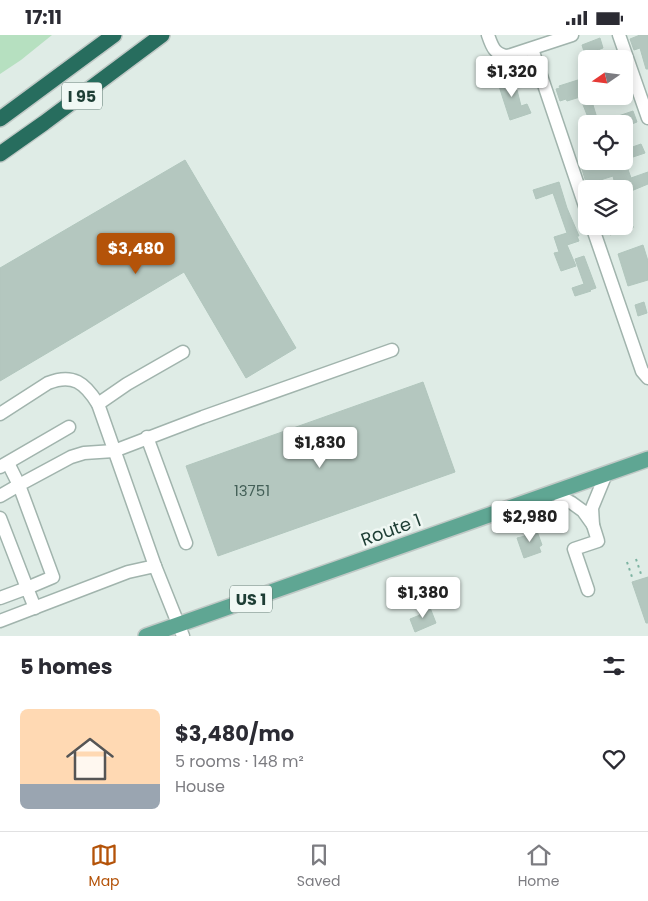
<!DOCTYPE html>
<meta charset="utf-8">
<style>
body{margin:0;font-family:Poppins,sans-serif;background:#f7f7f7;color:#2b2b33;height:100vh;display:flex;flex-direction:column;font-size:19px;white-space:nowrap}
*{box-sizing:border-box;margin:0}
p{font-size:16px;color:#7c7c81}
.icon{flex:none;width:28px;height:28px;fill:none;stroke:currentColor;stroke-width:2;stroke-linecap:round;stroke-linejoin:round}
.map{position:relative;height:601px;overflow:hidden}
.drawer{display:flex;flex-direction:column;background:#fff;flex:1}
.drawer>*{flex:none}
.needle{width:32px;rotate:256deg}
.buttons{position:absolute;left:578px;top:15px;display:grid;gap:10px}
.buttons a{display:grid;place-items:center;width:55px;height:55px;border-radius:8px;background:#fff;box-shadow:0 2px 12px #0003;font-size:25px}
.price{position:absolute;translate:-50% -42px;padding:0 11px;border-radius:5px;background:#fff;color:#222;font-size:16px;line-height:32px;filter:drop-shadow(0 1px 2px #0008)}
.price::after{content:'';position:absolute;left:50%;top:30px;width:15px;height:11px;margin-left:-8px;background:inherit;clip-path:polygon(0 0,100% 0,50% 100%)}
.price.selected{background:#b45309;color:#fff}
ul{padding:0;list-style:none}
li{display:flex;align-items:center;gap:15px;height:125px;padding:0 20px}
li span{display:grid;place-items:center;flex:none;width:140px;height:100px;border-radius:8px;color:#555}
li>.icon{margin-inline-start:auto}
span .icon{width:60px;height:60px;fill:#fffc;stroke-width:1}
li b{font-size:21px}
h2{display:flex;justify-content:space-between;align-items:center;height:60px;padding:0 20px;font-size:21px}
.status{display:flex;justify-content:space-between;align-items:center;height:35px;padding:0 25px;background:#fff;direction:ltr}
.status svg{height:14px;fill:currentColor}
.tabs{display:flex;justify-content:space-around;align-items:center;height:70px;border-top:1px solid #e1e1e2;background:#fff;font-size:14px;color:#7c7c81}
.tabs a{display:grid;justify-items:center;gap:2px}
.tabs .selected{color:#b45309}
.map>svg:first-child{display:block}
.green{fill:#b6e0c0}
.building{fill:#b4c7bf;stroke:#b1c6bd}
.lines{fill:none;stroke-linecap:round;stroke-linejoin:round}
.minor-casing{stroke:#a1b4ad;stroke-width:15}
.major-casing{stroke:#c0c9c6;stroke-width:18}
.highway-casing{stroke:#c0c9c6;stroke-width:18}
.path{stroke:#7cb3a1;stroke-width:2;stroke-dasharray:2.5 4;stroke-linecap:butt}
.minor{stroke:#fff;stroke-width:12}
.major{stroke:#5fa693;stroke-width:15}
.highway{stroke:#276d5e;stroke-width:15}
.labels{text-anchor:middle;stroke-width:5;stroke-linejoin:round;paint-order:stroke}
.number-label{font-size:15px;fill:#446058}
.shield{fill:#f0f8f4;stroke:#5d766e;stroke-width:1}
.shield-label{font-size:16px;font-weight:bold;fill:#1e3e35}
.street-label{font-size:18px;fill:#1e3e35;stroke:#f0f8f4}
</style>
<div class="status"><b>17:11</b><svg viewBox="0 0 49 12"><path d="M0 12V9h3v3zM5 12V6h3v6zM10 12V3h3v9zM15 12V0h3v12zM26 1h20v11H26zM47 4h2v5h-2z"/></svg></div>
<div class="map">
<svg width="648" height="601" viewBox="0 0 648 601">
<rect width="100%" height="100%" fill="#dfece6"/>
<!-- green -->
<polygon class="green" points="0,0 52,0 21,25 0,39"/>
<!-- building -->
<g class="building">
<polygon points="640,0 648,0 648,34 646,34 640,13 634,15 630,4"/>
<polygon points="600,3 603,13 585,20 582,10"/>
<polygon points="508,38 514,56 517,55 521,71 527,69 531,78 510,85 496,42"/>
<polygon points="581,44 586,60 583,61 614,61 614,63 593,70 597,83 589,85 580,62 567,66 566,64 560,66 556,54 560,53 559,51"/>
<polygon points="633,76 637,87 624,92 624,89 601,89 601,87"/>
<polygon points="641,109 645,118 624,125 624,115"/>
<polygon points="185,125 296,313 246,343 184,237 0,346 0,233"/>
<polygon points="616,126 625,126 631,143 648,137 648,149 624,159 624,154 616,154 613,141 594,147 597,154 588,154 581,131 588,129 590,134 599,130 600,134 617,128"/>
<polygon points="559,147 567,173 579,201 577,201 579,206 567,210 576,231 561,236 554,218 559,217 554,202 567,198 553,158 536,164 533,155"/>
<polygon points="607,191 633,191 633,193 610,200"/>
<polygon points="643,210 648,226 648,245 628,251 618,219"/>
<polygon points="584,221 596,253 590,255 591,256 575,261 572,253 584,249 575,224"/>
<polygon points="644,267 647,278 638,281 635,270"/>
<polygon points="423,347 455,437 218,521 186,431"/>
<polygon points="531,492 533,498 537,496 542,510 539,512 541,517 524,523 517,503 525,501 523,494"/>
<polygon points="648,542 648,588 646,588 632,547"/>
<polygon points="429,570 436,588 415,597 410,584 420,580 418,574"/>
</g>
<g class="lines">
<!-- minor casing -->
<g class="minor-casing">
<g id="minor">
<path d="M488 0C492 12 495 20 508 21L572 0"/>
<polyline points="619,0 648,83"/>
<polyline points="532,14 586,174"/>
<polyline points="592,191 642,336 648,343"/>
<polyline points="98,369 127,349 183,317"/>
<path d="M0 379 48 348C73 338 85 348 98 369L155 531 183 601"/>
<polyline points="147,402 186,508"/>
<polyline points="0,432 69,392"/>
<polyline points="553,458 572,468 583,476 593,490 592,473 606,439"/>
<polyline points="0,461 19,450 8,428"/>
<polyline points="0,483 27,553 53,542 19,450 71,422 84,418 114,416 203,382 392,315"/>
<polyline points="588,555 574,514 598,506 593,490"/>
<polyline points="0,563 27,553 35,573"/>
<polyline points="0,586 128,537 155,531"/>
</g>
</g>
<!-- major casing -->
<g class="major-casing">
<polyline id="major" points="146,601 648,424"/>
</g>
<!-- highway casing -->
<g class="highway-casing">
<g id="highway">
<polyline points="0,84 114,0"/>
<polyline points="0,119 44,88 162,0"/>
</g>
</g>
<!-- path -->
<g class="path">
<polyline points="636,524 641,539"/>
<polyline points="627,527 632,542"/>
</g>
<!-- minor -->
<use href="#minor" class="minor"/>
<!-- major -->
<use href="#major" class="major"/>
<!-- highway -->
<use href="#highway" class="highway"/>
</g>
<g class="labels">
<!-- number labels -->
<g class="number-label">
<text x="252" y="461">13751</text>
</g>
<!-- shield labels -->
<g class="shield">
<rect x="62" y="47.5" width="40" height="27" rx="4"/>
<rect x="230" y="550.5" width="42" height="27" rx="4"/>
</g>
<g class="shield-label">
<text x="82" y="67">I 95</text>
<text x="251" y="570">US 1</text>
</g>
<!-- street labels -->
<g class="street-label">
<text transform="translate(391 495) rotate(-20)" y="6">Route 1</text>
</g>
</g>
</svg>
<div class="buttons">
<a><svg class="needle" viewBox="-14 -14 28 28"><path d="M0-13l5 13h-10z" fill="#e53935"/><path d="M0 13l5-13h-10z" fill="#7c7c81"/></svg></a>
<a><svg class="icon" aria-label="locate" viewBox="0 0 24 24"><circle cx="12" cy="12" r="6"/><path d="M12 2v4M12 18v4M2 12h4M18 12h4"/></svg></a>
<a><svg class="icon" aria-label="layers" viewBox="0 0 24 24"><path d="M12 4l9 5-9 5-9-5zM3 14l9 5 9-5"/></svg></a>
</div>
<b class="price" style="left:512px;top:63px">$1,320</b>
<b class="price selected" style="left:136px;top:240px">$3,480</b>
<b class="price" style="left:320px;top:434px">$1,830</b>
<b class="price" style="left:530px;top:508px">$2,980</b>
<b class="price" style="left:423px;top:584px">$1,380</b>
</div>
<section class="drawer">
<h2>5 homes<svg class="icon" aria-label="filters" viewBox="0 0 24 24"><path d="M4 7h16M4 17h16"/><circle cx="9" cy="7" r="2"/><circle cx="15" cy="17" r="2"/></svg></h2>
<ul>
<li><span style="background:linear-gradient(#ffd9b3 75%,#9aa5b1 0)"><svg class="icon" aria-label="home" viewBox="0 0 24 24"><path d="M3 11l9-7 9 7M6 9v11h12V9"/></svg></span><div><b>$3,480/mo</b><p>5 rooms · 148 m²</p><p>House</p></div><svg class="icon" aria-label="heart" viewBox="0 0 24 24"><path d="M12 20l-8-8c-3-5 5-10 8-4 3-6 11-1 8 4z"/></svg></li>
</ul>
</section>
<nav class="tabs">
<a class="selected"><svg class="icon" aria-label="map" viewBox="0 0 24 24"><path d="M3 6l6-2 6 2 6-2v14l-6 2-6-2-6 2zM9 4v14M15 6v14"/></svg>Map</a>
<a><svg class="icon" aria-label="saved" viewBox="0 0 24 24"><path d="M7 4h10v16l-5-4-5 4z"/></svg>Saved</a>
<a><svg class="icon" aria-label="home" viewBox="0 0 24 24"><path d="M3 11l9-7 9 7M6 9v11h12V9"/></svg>Home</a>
</nav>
